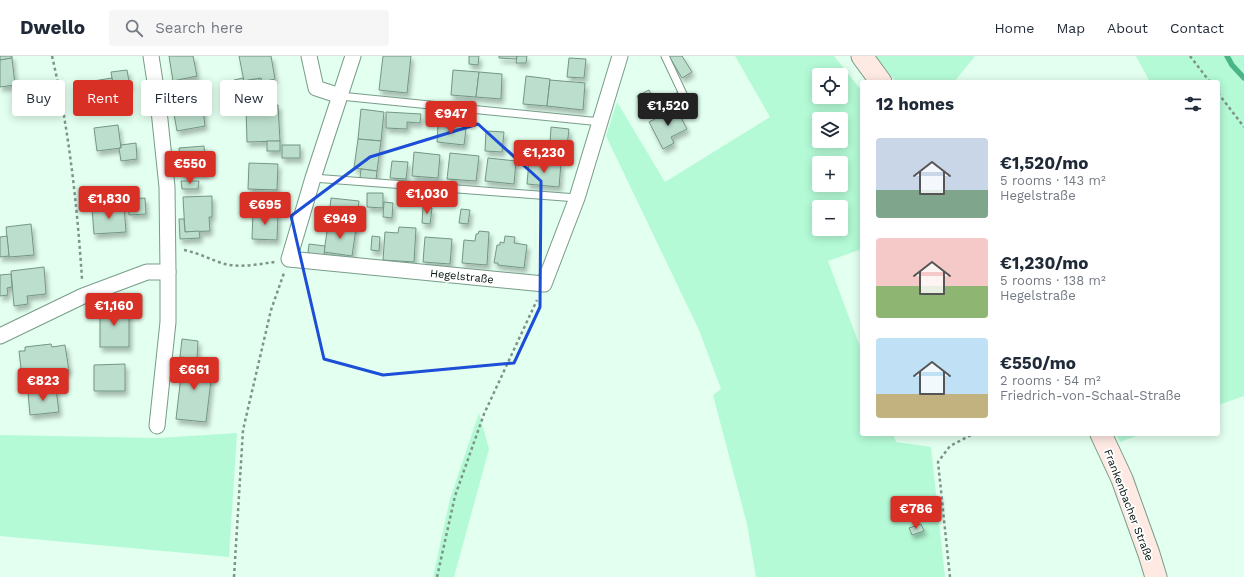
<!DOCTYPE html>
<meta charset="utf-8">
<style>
body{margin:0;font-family:"Work Sans",sans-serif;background:#f6f6f7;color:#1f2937;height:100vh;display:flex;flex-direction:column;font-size:15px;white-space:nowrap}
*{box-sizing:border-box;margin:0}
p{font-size:13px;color:#747a83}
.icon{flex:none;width:22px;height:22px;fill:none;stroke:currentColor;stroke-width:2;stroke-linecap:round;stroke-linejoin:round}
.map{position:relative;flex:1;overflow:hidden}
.details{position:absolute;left:860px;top:24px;width:360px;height:356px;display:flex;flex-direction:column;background:#fff;border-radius:4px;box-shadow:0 2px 10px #0003}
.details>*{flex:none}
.guide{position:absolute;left:12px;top:24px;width:380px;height:36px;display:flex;gap:8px}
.fabs{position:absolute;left:812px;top:12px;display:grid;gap:8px}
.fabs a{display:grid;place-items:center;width:36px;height:36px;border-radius:4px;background:#fff;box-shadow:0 2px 10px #0003;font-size:20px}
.price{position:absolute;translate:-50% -34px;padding:0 9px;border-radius:4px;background:#d93025;color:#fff;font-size:13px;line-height:26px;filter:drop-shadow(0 1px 2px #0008)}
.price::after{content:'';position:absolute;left:50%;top:24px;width:12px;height:9px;margin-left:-6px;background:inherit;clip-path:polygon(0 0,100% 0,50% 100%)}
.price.active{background:#222;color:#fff}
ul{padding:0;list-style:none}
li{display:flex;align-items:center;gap:12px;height:100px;padding:0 16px}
li span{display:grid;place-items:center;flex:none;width:112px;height:80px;border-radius:4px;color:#555}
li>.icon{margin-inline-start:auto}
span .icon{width:48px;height:48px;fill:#fffc;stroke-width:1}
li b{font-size:17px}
h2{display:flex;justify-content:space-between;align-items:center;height:48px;padding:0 16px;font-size:17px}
.pill{padding:0 14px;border-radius:4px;background:#fff;box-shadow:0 2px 10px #0003;font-size:14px;line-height:36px}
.pill.active{background:#d93025;color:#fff}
header{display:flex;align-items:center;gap:24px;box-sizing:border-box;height:56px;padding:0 20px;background:#fff;border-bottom:1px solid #e0e1e3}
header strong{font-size:19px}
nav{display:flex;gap:22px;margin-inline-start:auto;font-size:14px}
.search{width:280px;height:36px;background:#f6f6f7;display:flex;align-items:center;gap:10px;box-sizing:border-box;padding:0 14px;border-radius:4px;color:#747a83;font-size:15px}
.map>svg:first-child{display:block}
.green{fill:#b4fad6;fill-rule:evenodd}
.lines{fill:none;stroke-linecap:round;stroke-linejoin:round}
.stream{stroke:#4ab586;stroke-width:5.5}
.building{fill:#bbdfcc;stroke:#759684;filter:url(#shadow)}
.service-casing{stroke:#799c89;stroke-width:9}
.minor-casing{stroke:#799c89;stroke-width:17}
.secondary-casing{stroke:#799c89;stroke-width:23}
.path{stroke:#7f9488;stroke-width:2.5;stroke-dasharray:3 3;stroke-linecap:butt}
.service{stroke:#fff;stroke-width:7}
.minor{stroke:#fff;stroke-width:15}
.secondary{stroke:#fee9e3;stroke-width:21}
.marked{fill:none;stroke:#1d4ed8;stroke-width:3;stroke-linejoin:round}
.labels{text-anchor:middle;stroke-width:3.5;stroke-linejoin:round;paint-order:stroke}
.street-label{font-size:11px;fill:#05120b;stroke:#fff}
</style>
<header>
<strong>Dwello</strong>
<div class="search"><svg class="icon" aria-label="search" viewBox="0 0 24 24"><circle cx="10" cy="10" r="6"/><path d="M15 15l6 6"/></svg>Search here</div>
<nav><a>Home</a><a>Map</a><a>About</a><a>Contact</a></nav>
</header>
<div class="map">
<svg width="1244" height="521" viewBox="0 0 1244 521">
<defs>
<filter id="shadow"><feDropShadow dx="2.5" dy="4.5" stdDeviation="2" flood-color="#0004"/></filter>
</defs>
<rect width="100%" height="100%" fill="#e2ffef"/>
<!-- green -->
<g class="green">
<path d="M735 0H834L862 35V193L828 205 862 296V378H893L896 386 931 391 945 521H756L747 468 713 339 721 333 699 274 606 80 617 46 665 126 770 61ZM819 19H841V41H819ZM819 63H841V85H819ZM819 107H841V129H819ZM819 151H841V173H819Z"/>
<polygon points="876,0 975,0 954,26 896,26"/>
<polygon points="1136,0 1244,0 1244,340 1218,349 1218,26 1150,26"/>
<polygon points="479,357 489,393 454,521 433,521 450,443"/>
<polygon points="237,377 229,501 0,480 0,379 158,382"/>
<polygon points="1116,378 1142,378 1120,386"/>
</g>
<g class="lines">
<!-- stream -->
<polyline class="stream" points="1227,0 1232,9 1244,22"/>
</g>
<!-- building -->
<g class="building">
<polygon points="0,0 12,0 12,2 0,4"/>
<polygon points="169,0 193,0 197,20 173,25"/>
<polygon points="239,0 271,0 275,23 262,26 261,22 244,25"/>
<polygon points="383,0 411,0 407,37 379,34"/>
<polygon points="469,0 479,0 478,9 469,8"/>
<polygon points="499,0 517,0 516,3 499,2"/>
<polygon points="517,0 527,0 526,7 516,7"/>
<polygon points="669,0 682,0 692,16 682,22"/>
<polygon points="12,2 15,29 0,31 0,4"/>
<polygon points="569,2 586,3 584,22 567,21"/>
<polygon points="127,14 130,31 114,34 111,16"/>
<polygon points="453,14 479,16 476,41 451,39"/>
<polygon points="479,16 502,18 501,43 476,41"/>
<polygon points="526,20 550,23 547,50 523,48"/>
<polygon points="112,22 116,48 91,52 87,26"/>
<polygon points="243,22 244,25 254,23 258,41 237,44 234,24"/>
<polygon points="550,24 585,27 583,54 547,50"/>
<polygon points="649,34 657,49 645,56 637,40"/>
<polygon points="200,37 203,54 174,58 171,41"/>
<polygon points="278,49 280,85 247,86 246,50"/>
<polygon points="676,52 687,73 671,81 674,87 663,93 649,66"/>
<polygon points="361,53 384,56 381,85 358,83"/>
<polygon points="203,54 205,70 177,75 174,58"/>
<polygon points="386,56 421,58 420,67 407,66 407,73 386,72"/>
<polygon points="118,69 121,92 97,95 94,72"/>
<polygon points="438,70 466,73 464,89 437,86"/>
<polygon points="551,71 569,73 567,90 550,88"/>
<polygon points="486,75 504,76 502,96 485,95"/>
<polygon points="358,83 381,85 377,115 354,112"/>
<rect x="267" y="85" width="13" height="10"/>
<polygon points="136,87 137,103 121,105 119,92 121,92 121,89"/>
<rect x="282" y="89" width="18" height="13"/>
<polygon points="204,90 206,117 181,118 179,92"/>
<polygon points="414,96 440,99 438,122 412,120"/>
<polygon points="450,97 479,100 476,125 447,123"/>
<polygon points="488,102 516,105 514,128 485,125"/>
<polygon points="392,105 408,106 406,123 390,122"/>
<polygon points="529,105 561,107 559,131 527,128"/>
<polygon points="249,107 278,108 277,134 248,133"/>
<polygon points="361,113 377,115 376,124 360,122"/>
<polygon points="181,125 199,125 198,133 182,133"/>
<polygon points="367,137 383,137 383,152 367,151"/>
<polygon points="212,140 212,161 209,161 210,175 185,176 183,141"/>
<polygon points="145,142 146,158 129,159 128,143"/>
<polygon points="331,142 359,145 356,172 328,169"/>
<polygon points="384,146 393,147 392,162 383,161"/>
<polygon points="124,150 126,176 94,178 92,152"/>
<polygon points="423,151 432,152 430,168 422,167"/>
<polygon points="461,153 470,154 468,168 459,167"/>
<polygon points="253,156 278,157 277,184 252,183"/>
<polygon points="179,163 184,163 185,176 199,175 200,182 180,183"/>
<polygon points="31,168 34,199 9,201 6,171"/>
<polygon points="328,169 356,172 352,200 324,196"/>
<polygon points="399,171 416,172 414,206 383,204 385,176 398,177"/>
<polygon points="479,175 489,176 487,209 462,207 464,184 475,185 476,178 478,178"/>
<polygon points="7,180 9,200 0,201 0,181"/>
<polygon points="372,180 380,181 379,195 371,194"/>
<polygon points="505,180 515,181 514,187 527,189 524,212 498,209 498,207 494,207 497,189 500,189 500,186 504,187"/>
<polygon points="425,181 452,183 450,208 423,206"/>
<polygon points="309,188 325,190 324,199 308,197"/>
<polygon points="44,211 46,238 27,240 28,248 14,250 11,215"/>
<polygon points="11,218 12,231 7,232 8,239 0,240 0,219"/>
<rect x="100" y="251" width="29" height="40"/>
<polygon points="182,283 198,285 197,303 180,301"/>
<polygon points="51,288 52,291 65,289 69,315 22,321 19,295 25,295 25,291"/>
<polygon points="183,303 213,307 206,366 176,363"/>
<polygon points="125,308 125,335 94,335 94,309"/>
<polygon points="56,333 59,356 30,359 28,336"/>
<polygon points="921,468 924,475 912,479 909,472"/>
</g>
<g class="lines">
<!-- service casing -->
<g class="service-casing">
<g id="service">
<polyline points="340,40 601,66"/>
<polyline points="660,51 683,38 665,0"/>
<polyline points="313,122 577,142"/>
</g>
</g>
<!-- minor casing -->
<g class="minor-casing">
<g id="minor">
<polyline points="151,0 158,45 167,131 168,216 168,266 157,370"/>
<polyline points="309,0 316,32 340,40"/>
<polyline points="353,0 313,122 289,203 544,228 577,142 620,0"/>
<polyline points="0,280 83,240 147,216 168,216"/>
</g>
</g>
<!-- secondary casing -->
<g class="secondary-casing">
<g id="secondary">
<polyline points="862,0 881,26"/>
<polyline points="1101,378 1122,423 1149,498 1156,521"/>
</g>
</g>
<!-- path -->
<g class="path">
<path d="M52 0C69 73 77 148 82 223"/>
<polyline points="1190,0 1210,26"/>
<polyline points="1218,37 1244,71"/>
<path d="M184 194C199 197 211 204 225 208 241 212 259 208 275 206"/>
<polyline points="234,521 243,374 271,254 284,217"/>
<polyline points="437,521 455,440 484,358 537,244"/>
<polyline points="950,521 938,406 950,390 973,378"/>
</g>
<!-- service -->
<use href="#service" class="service"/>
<!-- minor -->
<use href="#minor" class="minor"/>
<!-- secondary -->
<use href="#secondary" class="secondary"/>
</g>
<!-- marked area -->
<path class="marked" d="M478 68 541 125 540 251 514 307 383 319 324 303 291 160 370 101Z"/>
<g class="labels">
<!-- street labels -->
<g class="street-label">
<text transform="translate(462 220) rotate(6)" y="4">Hegelstraße</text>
<text transform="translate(1129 449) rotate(69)" y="4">Frankenbacher Straße</text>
</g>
</g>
</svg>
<div class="fabs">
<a><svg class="icon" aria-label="locate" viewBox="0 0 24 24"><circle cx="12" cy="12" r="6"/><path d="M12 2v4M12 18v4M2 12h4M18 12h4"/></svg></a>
<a><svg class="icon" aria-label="layers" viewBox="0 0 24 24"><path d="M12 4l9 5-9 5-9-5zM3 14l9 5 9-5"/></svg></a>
<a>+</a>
<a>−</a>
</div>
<b class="price active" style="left:668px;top:71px">€1,520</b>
<b class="price" style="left:451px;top:79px">€947</b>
<b class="price" style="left:544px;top:118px">€1,230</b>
<b class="price" style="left:190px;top:129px">€550</b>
<b class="price" style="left:427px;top:159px">€1,030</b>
<b class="price" style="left:109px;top:164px">€1,830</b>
<b class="price" style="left:265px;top:170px">€695</b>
<b class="price" style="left:340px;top:184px">€949</b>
<b class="price" style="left:114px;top:271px">€1,160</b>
<b class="price" style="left:194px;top:335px">€661</b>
<b class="price" style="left:43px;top:346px">€823</b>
<b class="price" style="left:916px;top:474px">€786</b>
<div class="guide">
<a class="pill">Buy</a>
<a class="pill active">Rent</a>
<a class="pill">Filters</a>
<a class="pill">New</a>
</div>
<section class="details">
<h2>12 homes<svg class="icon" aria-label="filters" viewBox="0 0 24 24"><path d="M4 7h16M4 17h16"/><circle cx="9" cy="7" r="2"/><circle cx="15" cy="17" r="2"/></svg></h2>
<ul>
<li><span style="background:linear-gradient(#c9d6e8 65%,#7fa58c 0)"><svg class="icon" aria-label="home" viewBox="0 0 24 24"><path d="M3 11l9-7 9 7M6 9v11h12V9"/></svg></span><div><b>€1,520/mo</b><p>5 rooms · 143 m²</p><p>Hegelstraße</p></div></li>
<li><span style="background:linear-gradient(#f6c9c9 60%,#8fb573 0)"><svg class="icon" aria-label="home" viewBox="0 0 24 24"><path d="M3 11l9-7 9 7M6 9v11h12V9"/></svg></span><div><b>€1,230/mo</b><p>5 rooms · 138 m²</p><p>Hegelstraße</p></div></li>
<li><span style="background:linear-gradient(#bfe0f5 70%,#c2b280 0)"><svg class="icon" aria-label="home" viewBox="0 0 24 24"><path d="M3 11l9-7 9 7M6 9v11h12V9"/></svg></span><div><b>€550/mo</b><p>2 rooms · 54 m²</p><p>Friedrich-von-Schaal-Straße</p></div></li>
</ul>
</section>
</div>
